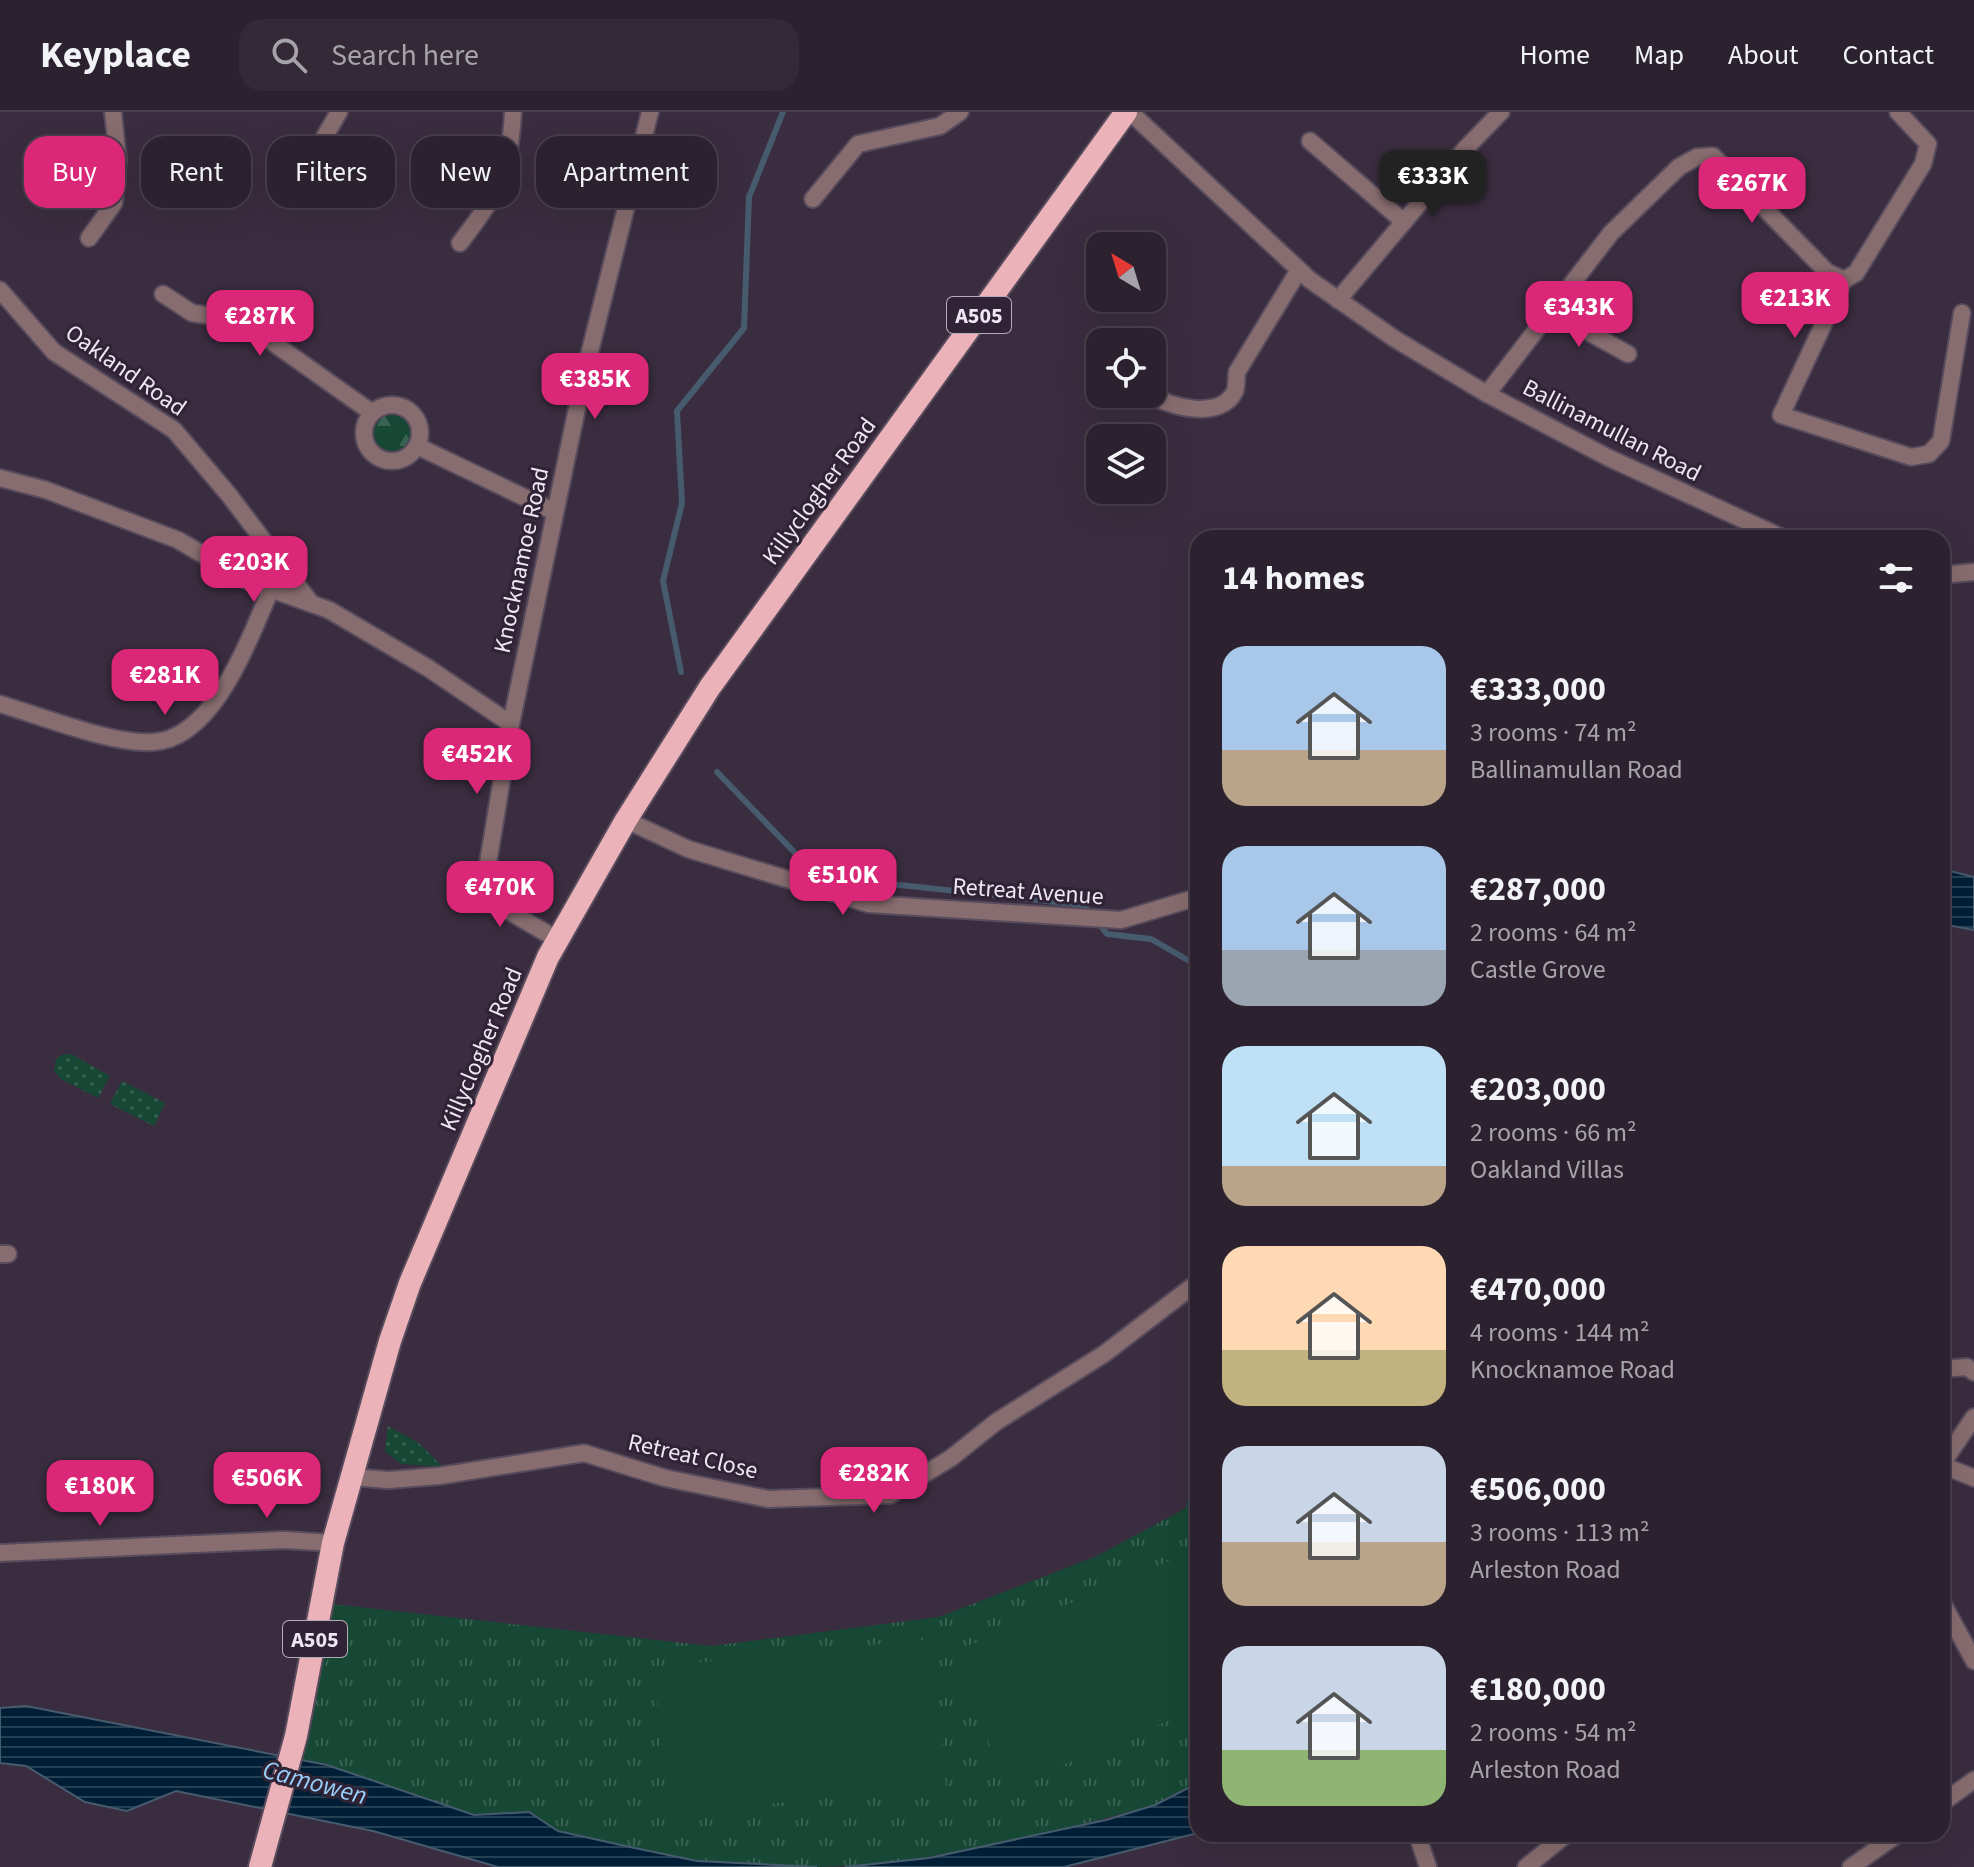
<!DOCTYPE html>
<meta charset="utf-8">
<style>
body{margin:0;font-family:"Source Sans 3",sans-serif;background:#342a37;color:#f1f3f6;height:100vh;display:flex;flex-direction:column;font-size:30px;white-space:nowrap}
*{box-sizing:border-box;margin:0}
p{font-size:26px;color:#a6a4aa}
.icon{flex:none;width:44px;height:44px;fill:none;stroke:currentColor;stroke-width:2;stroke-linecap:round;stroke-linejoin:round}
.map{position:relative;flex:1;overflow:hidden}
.sheet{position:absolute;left:1190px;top:418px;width:760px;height:1312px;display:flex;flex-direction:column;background:#2c222f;border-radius:24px;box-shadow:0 8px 32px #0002,0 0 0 2px #483f4b}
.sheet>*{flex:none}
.top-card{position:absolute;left:24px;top:24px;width:760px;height:72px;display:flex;gap:16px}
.needle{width:52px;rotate:322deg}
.fabs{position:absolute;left:1086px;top:120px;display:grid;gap:16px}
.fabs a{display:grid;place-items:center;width:80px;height:80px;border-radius:16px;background:#2c222f;box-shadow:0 8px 32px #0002,0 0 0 2px #483f4b;font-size:40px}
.price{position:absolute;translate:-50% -68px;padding:0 18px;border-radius:16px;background:#db2777;color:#fff;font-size:26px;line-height:52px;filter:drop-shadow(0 2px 4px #0008)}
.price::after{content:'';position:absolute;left:50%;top:48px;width:24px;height:18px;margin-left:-12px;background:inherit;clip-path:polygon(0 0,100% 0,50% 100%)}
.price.active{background:#222;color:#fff}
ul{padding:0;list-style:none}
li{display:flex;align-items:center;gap:24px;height:200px;padding:0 32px}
li span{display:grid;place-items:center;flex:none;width:224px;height:160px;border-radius:24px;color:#555}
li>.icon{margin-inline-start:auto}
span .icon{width:96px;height:96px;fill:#fffc;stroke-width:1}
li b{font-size:34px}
h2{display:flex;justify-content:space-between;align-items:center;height:96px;padding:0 32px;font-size:34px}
.chip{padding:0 28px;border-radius:24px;background:#2c222f;box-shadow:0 8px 32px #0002,0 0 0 2px #483f4b;font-size:28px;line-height:72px}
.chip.active{background:#db2777;color:#fff}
header{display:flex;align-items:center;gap:48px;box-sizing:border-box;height:112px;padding:0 40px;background:#2c222f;border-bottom:2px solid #483f4b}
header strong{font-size:38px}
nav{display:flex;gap:44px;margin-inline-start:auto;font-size:28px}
.search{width:560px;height:72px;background:#342a37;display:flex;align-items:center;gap:20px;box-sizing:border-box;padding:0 28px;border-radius:24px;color:#a6a4aa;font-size:30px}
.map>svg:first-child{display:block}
.grass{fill:url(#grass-dots)}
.forest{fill:url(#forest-firs)}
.park{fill:url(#park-tufts)}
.pitch{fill:#174835}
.water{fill:url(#water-rules);stroke:#475b6f;stroke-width:2}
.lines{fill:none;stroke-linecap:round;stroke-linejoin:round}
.stream{stroke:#475b6f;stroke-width:6}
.minor-casing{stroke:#574b5c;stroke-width:20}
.tertiary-casing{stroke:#574b5c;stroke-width:20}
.trunk-casing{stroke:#574b5c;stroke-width:26}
.minor{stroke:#886d70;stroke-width:16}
.tertiary{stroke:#886d70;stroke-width:16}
.trunk{stroke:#ecb2b9;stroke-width:22}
.labels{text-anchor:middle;stroke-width:6;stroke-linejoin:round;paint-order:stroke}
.shield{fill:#302335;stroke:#b5acb9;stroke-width:2}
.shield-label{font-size:22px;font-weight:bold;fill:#eee6f2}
.street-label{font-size:24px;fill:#eee6f2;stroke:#302335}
.water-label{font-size:26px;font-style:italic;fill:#98cefa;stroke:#302335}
</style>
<header>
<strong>Keyplace</strong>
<div class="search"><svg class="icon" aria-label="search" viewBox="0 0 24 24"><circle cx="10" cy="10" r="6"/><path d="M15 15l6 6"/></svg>Search here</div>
<nav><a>Home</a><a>Map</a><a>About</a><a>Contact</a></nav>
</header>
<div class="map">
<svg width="1974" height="1755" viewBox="0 0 1974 1755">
<defs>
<pattern id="grass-dots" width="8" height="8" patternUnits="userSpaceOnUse" patternTransform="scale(2)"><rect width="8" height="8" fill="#174835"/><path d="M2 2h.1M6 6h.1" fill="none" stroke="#396253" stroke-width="1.8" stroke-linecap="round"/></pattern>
<pattern id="forest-firs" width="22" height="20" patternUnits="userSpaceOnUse" patternTransform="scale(2)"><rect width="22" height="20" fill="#174835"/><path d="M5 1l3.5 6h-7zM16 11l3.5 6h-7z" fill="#396253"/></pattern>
<pattern id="park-tufts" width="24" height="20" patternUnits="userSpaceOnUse" patternTransform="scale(2)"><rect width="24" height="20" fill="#174835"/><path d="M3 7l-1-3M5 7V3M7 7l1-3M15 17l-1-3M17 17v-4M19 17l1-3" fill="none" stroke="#396253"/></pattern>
<pattern id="water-rules" width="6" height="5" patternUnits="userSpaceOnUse" patternTransform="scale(2)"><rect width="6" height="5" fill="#001f37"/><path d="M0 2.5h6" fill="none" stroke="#264054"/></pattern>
</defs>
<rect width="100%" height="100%" fill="#3a2d3f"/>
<!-- grass -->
<g class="grass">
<polygon points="63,942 71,942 110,964 98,986 61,967 54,959 56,947"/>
<polygon points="122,969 165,991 154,1014 110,992"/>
<polygon points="388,1314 419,1331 443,1355 401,1352 385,1339"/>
</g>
<!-- forest -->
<circle class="forest" cx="392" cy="321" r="18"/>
<!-- park -->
<polygon class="park" points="1198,1263 1198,1671 1155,1693 1029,1726 891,1752 817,1755 696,1749 558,1719 529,1700 474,1703 327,1653 294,1646 322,1491 711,1534 939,1505 1097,1444 1186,1396 1193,1357"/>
<!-- pitch -->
<g class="pitch">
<polygon points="1198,1437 1198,1596 1008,1676 951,1541"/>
<polygon points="931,1527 946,1674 668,1702 654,1555"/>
</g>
<!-- water -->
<g class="water">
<polygon points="1942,757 1974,765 1974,818 1942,812"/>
<polygon points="26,1594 327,1653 474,1703 529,1700 558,1719 630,1735 697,1749 817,1755 498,1755 373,1719 176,1679 127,1699 85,1690 26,1654 0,1651 0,1596"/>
<polygon points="1198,1671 1198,1721 1064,1755 845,1755 929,1746 1106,1708 1155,1693"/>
</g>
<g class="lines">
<!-- stream -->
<g class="stream">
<polyline points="681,560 663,469 682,391 677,299 744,216 749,85 783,0"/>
<polyline points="717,660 798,744 844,767 1084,793 1091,802"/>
<polyline points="1098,810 1107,822 1151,827 1198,854"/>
</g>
<!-- minor casing -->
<g class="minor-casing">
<g id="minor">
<polyline points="1130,0 1310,168 1395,227 1487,282 1609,346 1783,426"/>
<polyline points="1310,29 1404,110"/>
<polyline points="298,70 339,0"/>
<polyline points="813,87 858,32 940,14 960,0"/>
<polyline points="89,126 114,91 118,48 113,0"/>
<path d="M460 131C497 82 510 63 513 0"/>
<polyline points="1844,168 1781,303 1911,345 1929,342 1941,329 1962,201"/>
<polyline points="0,178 54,240 174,318 229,383 311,491"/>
<polyline points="163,182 192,201 213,204 224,196 371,300"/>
<polyline points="1338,188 1466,36 1501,0"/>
<polyline points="1549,198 1628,242"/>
<path d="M1149 282C1169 295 1221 309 1235 279 1237 274 1236 265 1237 260L1299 158"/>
<polyline points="1487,282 1611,121 1679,55 1697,45 1713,44 1827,160 1844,168 1856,161 1923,52 1928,32 1898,0"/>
<circle cx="392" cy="321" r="28"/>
<polyline points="417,334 555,400"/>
<polyline points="0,366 46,378 178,428 248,469 329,498 428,556 511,612"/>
<polyline points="1942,463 1974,460"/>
<path d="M0 592C41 604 113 633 153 630 215 627 250 524 271 477"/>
<polyline points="626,708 688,737 869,792 1121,808 1198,785"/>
<polyline points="558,828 505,797 486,763 511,612 584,263 650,0"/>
<polyline points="0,1142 8,1142"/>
<polyline points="1942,1257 1967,1255 1974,1260"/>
<polyline points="1942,1352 1974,1305"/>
<polyline points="1942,1353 1974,1366"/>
<polyline points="353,1365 388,1368 439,1364 584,1341 665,1366 768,1387 890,1383 951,1346 996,1310 1104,1242 1198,1170"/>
<polyline points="1942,1490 1974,1549"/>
<polyline points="1942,1691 1974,1668"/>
<polyline points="1423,1722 1420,1731 1428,1755"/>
<polyline points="1526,1755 1567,1722"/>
<polyline points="1851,1755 1898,1722"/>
</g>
</g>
<!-- tertiary casing -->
<g class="tertiary-casing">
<polyline id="tertiary" points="0,1441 284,1428 333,1431"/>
</g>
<!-- trunk casing -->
<g class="trunk-casing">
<polyline id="trunk" points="260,1755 296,1624 333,1431 390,1229 410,1171 548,845 626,708 710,575 1126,0"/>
</g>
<!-- minor -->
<use href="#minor" class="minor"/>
<!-- tertiary -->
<use href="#tertiary" class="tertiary"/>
<!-- trunk -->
<use href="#trunk" class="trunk"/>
</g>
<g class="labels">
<!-- shield labels -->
<g class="shield">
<rect x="947" y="185" width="64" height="36" rx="6"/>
<rect x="283" y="1509" width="64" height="36" rx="6"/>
</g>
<g class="shield-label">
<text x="979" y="211">A505</text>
<text x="315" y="1535">A505</text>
</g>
<!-- street labels -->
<g class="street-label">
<text transform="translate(126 258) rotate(35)" y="8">Oakland Road</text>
<text transform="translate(1612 318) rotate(27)" y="8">Ballinamullan Road</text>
<text transform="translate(819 379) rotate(-54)" y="8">Killyclogher Road</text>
<text transform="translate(521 448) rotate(-78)" y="8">Knocknamoe Road</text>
<text transform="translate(1028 779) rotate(4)" y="8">Retreat Avenue</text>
<text transform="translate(481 937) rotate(-67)" y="8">Killyclogher Road</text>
<text transform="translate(693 1344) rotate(13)" y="8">Retreat Close</text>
</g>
<!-- water labels -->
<g class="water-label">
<text transform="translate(315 1670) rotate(15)" y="9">Camowen</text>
</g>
</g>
</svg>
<div class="fabs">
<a><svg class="needle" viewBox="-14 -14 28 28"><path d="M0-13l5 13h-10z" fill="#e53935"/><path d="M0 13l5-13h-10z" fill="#a6a4aa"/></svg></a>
<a><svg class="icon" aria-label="locate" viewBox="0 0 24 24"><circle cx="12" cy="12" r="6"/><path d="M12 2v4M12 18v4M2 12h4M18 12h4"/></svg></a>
<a><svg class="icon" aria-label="layers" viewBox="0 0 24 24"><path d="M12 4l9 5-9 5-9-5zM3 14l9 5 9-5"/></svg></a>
</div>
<b class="price active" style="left:1433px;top:106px">€333K</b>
<b class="price" style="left:1752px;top:113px">€267K</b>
<b class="price" style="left:1795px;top:228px">€213K</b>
<b class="price" style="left:1579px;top:237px">€343K</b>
<b class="price" style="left:260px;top:246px">€287K</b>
<b class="price" style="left:595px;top:309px">€385K</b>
<b class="price" style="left:254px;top:492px">€203K</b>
<b class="price" style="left:165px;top:605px">€281K</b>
<b class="price" style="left:477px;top:684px">€452K</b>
<b class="price" style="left:843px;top:805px">€510K</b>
<b class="price" style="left:500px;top:817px">€470K</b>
<b class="price" style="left:874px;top:1403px">€282K</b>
<b class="price" style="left:267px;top:1408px">€506K</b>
<b class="price" style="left:100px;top:1416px">€180K</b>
<div class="top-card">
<a class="chip active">Buy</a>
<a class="chip">Rent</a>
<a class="chip">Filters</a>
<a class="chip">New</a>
<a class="chip">Apartment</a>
</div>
<section class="sheet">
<h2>14 homes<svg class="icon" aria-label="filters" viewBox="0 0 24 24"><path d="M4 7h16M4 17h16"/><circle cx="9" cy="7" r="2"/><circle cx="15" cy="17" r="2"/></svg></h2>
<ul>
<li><span style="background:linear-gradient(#a9c7e8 65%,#b9a48a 0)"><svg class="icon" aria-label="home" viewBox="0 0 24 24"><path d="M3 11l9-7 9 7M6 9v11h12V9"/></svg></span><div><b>€333,000</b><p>3 rooms · 74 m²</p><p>Ballinamullan Road</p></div></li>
<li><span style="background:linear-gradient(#a9c7e8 65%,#9aa5b1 0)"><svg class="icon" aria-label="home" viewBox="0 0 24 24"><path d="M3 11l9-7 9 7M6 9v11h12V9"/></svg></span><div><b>€287,000</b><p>2 rooms · 64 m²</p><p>Castle Grove</p></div></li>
<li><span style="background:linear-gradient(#bfe0f5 75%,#b9a48a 0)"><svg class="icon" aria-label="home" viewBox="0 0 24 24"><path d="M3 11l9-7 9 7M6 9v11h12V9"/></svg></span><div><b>€203,000</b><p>2 rooms · 66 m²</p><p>Oakland Villas</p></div></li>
<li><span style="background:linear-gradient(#ffd9b3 65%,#c2b280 0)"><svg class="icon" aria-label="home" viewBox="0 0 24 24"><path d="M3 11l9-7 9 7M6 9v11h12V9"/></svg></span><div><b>€470,000</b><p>4 rooms · 144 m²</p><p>Knocknamoe Road</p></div></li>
<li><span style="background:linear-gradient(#c9d6e8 60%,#b9a48a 0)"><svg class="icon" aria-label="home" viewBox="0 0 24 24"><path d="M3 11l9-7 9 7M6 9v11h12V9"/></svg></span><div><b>€506,000</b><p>3 rooms · 113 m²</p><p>Arleston Road</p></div></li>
<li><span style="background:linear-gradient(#c9d6e8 65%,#8fb573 0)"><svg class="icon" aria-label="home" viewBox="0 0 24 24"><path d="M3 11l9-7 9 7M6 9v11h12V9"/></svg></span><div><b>€180,000</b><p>2 rooms · 54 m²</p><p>Arleston Road</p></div></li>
</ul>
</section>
</div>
